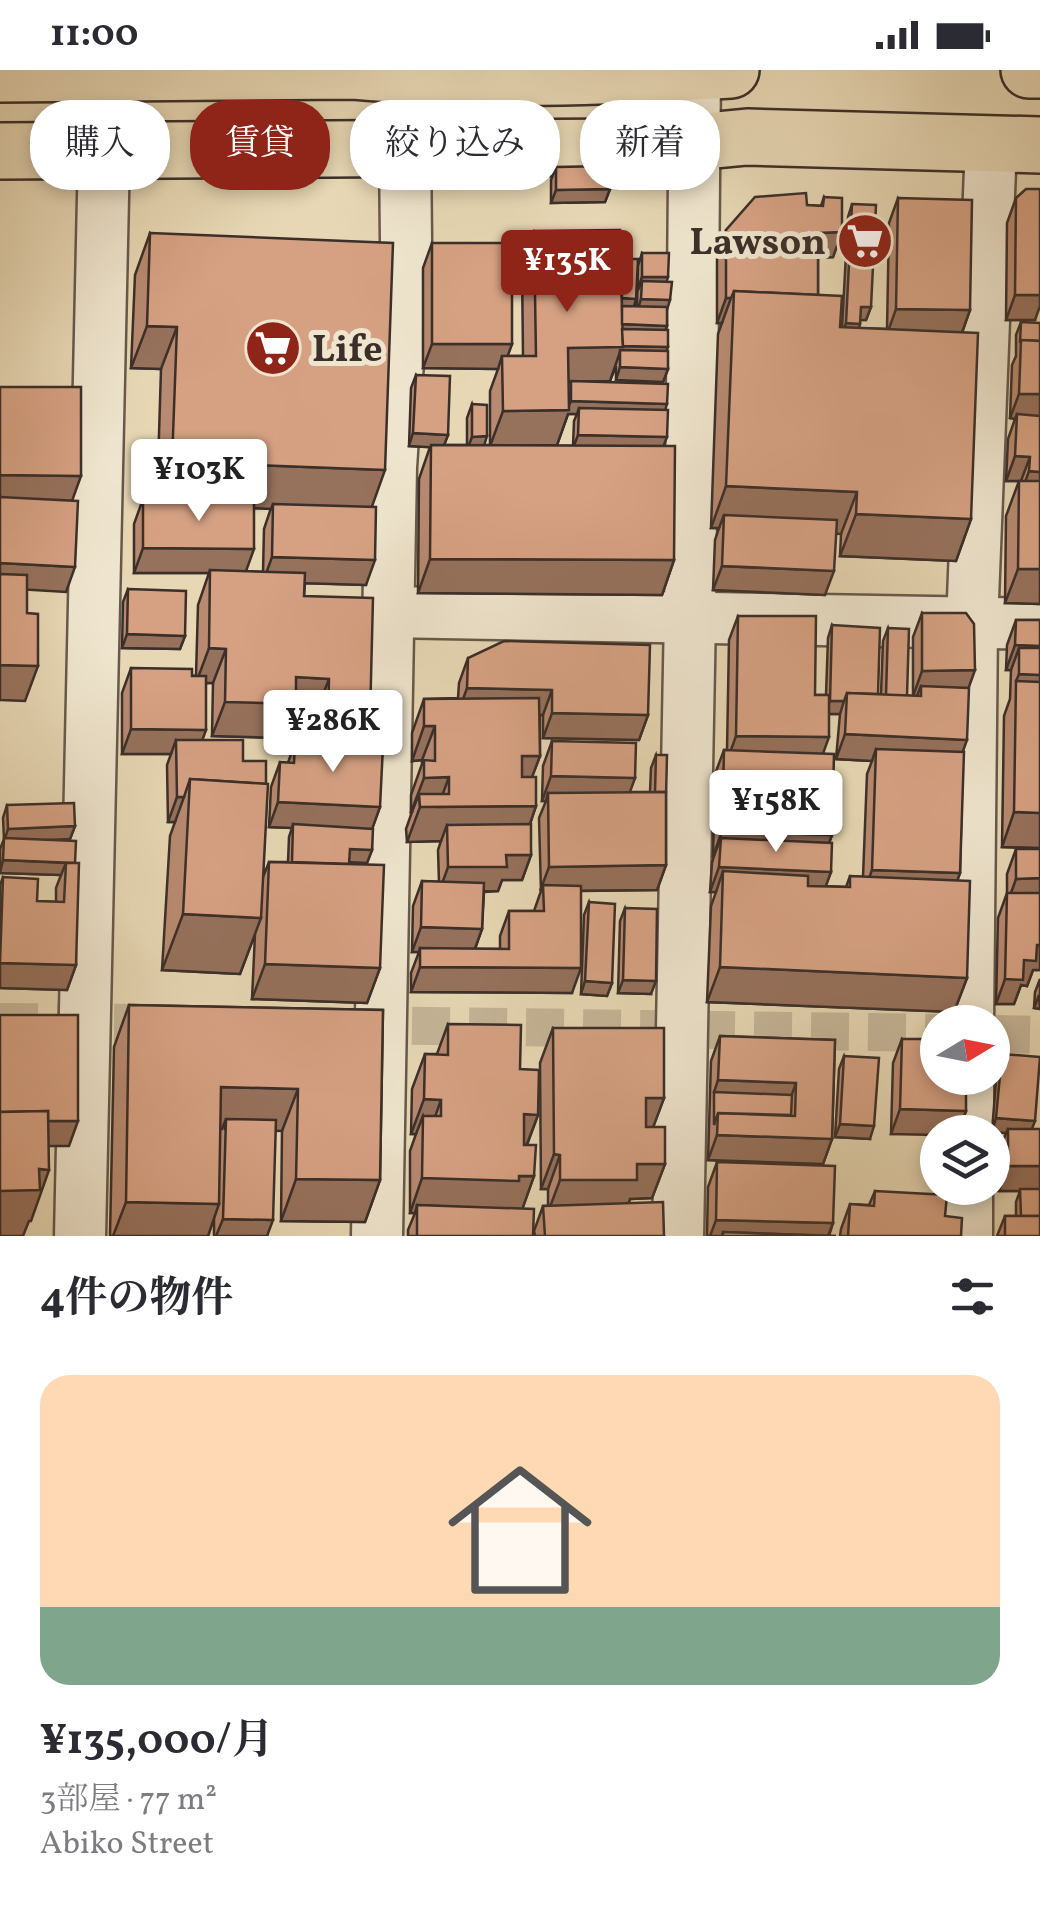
<!DOCTYPE html>
<html lang="ja">
<meta charset="utf-8">
<style>
body{margin:0;font-family:Vollkorn,"Noto Serif JP",serif;background:#f2f2f3;color:#2b2b33;height:100vh;display:flex;flex-direction:column;font-size:38px;white-space:nowrap}
*{box-sizing:border-box;margin:0}
p{font-size:32px;color:#7c7c81}
.icon{flex:none;width:55px;height:55px;fill:none;stroke:currentColor;stroke-width:2;stroke-linecap:round;stroke-linejoin:round}
.map{position:relative;height:1166px;overflow:hidden}
.panel{display:flex;flex-direction:column;background:#fff;flex:1}
.panel>*{flex:none}
.guide{position:absolute;left:30px;top:30px;width:980px;height:90px;display:flex;gap:20px}
.needle{width:65px;rotate:80deg}
.tools{position:absolute;left:920px;top:935px;display:grid;gap:20px}
.tools a{display:grid;place-items:center;width:90px;height:90px;border-radius:50%;background:#fff;box-shadow:0 5px 15px #0003;font-size:50px}
.price{position:absolute;translate:-50% -85px;padding:0 22px;border-radius:10px;background:#fff;color:#222;font-size:32px;line-height:65px;filter:drop-shadow(0 2px 5px #0008)}
.price::after{content:'';position:absolute;left:50%;top:60px;width:30px;height:22px;margin-left:-15px;background:inherit;clip-path:polygon(0 0,100% 0,50% 100%)}
.price.current{background:#8f2418;color:#fff}
ul{padding:0;list-style:none}
li{display:grid;align-content:center;gap:20px;height:530px;padding:0 40px}
li+li{border-top:2px solid #e1e1e2}
li span{display:grid;place-items:center;height:310px;border-radius:30px;color:#555}
li>.icon{margin-inline-start:auto}
span .icon{width:180px;height:180px;fill:#fffc;stroke-width:1}
li b{font-size:42px}
h2{display:flex;justify-content:space-between;align-items:center;height:120px;padding:0 40px;font-size:42px}
.tag{padding:0 35px;border-radius:40px;background:#fff;box-shadow:0 5px 15px #0003;font-size:35px;line-height:90px}
.tag.current{background:#8f2418;color:#fff}
.status{display:flex;justify-content:space-between;align-items:center;height:70px;padding:0 50px;background:#fff;direction:ltr}
.status svg{height:28px;fill:currentColor}
.map>svg:first-child{display:block}
.lines{fill:none;stroke-linecap:round;stroke-linejoin:round}
.pedestrian-tunnel{stroke:#c5b598;stroke-width:38;stroke-dasharray:38 19;stroke-linecap:butt}
.minor-casing{stroke:#66594c;stroke-width:55}
.primary-casing{stroke:#3b2f29;stroke-width:60}
.minor{stroke:#efe5ce;stroke-width:50}
.primary{stroke:#e7d7b4;stroke-width:55}
.wall{fill:#b88a71;stroke:#3b2f29;stroke-width:2.5;fill-rule:evenodd}
.shaded-wall{fill:#96715c;stroke:#3b2f29;stroke-width:2.5}
.building{fill:#d6a183;stroke:#3b2f29;stroke-width:2.5}
.labels{text-anchor:middle;stroke-width:10;stroke-linejoin:round;paint-order:stroke}
.poi-label{font-size:38px;font-weight:bold;fill:#3b2f29;stroke:#efe5ce;text-anchor:end}
</style>
<div class="status"><b>11:00</b><svg viewBox="0 0 49 12"><path d="M0 12V9h3v3zM5 12V6h3v6zM10 12V3h3v9zM15 12V0h3v12zM26 1h20v11H26zM47 4h2v5h-2z"/></svg></div>
<div class="map">
<svg width="1040" height="1166" viewBox="0 0 1040 1166">
<rect width="100%" height="100%" fill="#e7d7b4"/>
<filter id="stains"><feTurbulence type="fractalNoise" baseFrequency=".002" numOctaves="4"/><feColorMatrix values="0 0 0 0 .2 0 0 0 0 .09 0 0 0 0 .02 0 0 0 .5 -.17"/></filter>
<radialGradient id="worn" r=".72"><stop offset=".6" stop-color="#630" stop-opacity="0"/><stop offset="1" stop-color="#630" stop-opacity=".3"/></radialGradient>
<g class="lines">
<!-- pedestrian-tunnel -->
<g class="pedestrian-tunnel">
<polyline points="0,952 170,953"/>
<polyline points="355,955 938,963"/>
<polyline points="992,964 1040,965"/>
</g>
<!-- minor casing -->
<g class="minor-casing">
<g id="minor">
<polyline points="388,542 1040,554"/>
<polyline points="968,952 972,554 991,74"/>
<polyline points="968,1062 968,1008"/>
<polyline points="80,1166 104,82"/>
<polyline points="377,1166 391,397 406,171 405,78"/>
<polyline points="678,1166 690,545 695,0"/>
<polyline points="967,1166 967,1118"/>
</g>
</g>
<!-- primary casing -->
<g class="primary-casing">
<g id="primary">
<polyline points="1029,0 1040,0"/>
<path d="M0 4 354 1C477 12 608 7 731 0"/>
<polyline points="0,81 643,77 747,67 1040,75"/>
</g>
</g>
<!-- minor -->
<use href="#minor" class="minor"/>
<!-- primary -->
<use href="#primary" class="primary"/>
</g>
<!-- wall -->
<g class="wall">
<polygon points="556,97 610,119 605,132 551,133 551,110"/>
<polygon points="824,127 842,162 833,187 818,188 818,225 840,257 842,258 848,147 852,134 871,237 866,250 860,250 859,258 887,259 889,153 898,128 970,240 962,263 971,449 956,491 840,486 841,464 836,463 825,525 713,520 715,470 719,458 711,458 718,264 722,253 717,253 717,184 726,160 807,135 821,136"/>
<polygon points="1016,128 1035,250 1006,250 1007,153"/>
<path d="M534 161 621 189 636 229 634 236H637L638 196 642 183 667 212V256L665 260 668 299 663 312 616 310V296L610 311 665 340 663 376 674 490 662 525 418 523 419 409 430 377 409 376 411 318 416 305 448 365 444 375H467V348L472 334 484 375H490V321L498 299 423 298V198L432 173 512 274 507 286H523L522 196ZM568 344H577L574 351 573 376 510 375H557Z"/>
<path d="M150 163 372 437 366 515 305 513 304 526 360 675 380 737 372 759V780L367 793 349 792 380 898 367 933 252 929 255 864 240 904 162 900 170 766 175 752H168L167 695 171 684H122V623L131 598 196 606 198 535 209 503H134V454L143 429H157L161 299 131 298 135 205ZM254 438H271L264 459 263 502 246 501ZM206 613H213L212 666 284 668 293 642 316 643V673L295 672 288 693 280 692 271 717 269 757 292 758 289 767 288 792H269L263 807 266 714 243 691 202 670Z"/>
<polygon points="1021,252 1040,534 1005,533 1006,446 1019,411 1006,411 1008,369 1015,349 1010,348 1012,295 1016,286 1016,265"/>
<polygon points="128,519 185,566 180,579 122,578 123,532"/>
<path d="M922 543 968 618 963 682 960 803 957 811 967 908 954 942 707 932 711 836 716 822H710L712 793 714 786H713L715 704 724 680H727L729 570 738 546 815 625H826L828 568 832 555 878 624H881L883 571 888 558 907 626H913V567ZM829 644H840L836 689 872 691 867 704 863 807 850 806 846 817 825 816 831 802 829 773 832 765 823 684Z"/>
<polygon points="1016,550 1040,550 1040,778 1002,777 1004,646 1010,629 1011,600 1006,600 1007,575"/>
<polygon points="468,588 648,645 639,670 543,668 543,645 540,645 540,686 532,707 536,736 530,754 531,785 522,810 502,810 498,821 484,822 482,859 475,879 500,879 500,866 509,841 534,841 541,821 539,748 546,731 542,731 543,696 552,671 635,708 629,722 650,722 651,698 656,685 666,728 666,795 657,820 581,821 572,923 411,922 411,903 419,882 412,882 413,836 422,811 439,812 438,780 441,771 407,772 406,759 412,742 411,742 411,725 422,694 422,690 412,691 412,663 424,629 458,628 459,613"/>
<polygon points="7,735 75,756 70,769 57,770 75,793 76,895 67,920 0,918 0,815 3,807 37,831 56,832 56,818 61,805 0,803 0,779 4,769 3,748"/>
<polygon points="1016,779 1040,779 1040,900 1033,900 1027,916 1021,915 1014,934 996,934 998,848 1007,823 1007,804"/>
<polygon points="589,832 612,913 607,926 581,924 584,845"/>
<polygon points="625,838 651,924 618,923 620,851"/>
<polygon points="1040,909 1040,939 1034,938 1035,922"/>
<polygon points="129,935 383,940 380,1110 365,1152 281,1151 282,1061 275,1060 267,1166 214,1166 214,1147 208,1166 110,1166 114,977"/>
<polygon points="448,954 520,999 538,1045 527,1075 534,1106 522,1139 533,1166 408,1166 408,1160 415,1143 410,1143 410,1081 416,1064 411,1064 412,1019 425,984 437,984"/>
<polygon points="553,958 664,1028 653,1057 665,1094 652,1128 630,1129 629,1133 664,1166 535,1166 534,1161 543,1136 548,1136 548,1119 541,1119 540,993"/>
<polygon points="720,966 835,970 832,1069 823,1094 708,1090 711,991"/>
<polygon points="902,969 966,1041 958,1062 891,1064 893,993"/>
<polygon points="1002,984 1032,1059 1040,1166 997,1166 1005,1146 1016,1146 1016,1132 1020,1121 999,1121 999,1084 1006,1063 992,1062 997,997"/>
<polygon points="844,986 870,1069 835,1067 839,999"/>
<polygon points="717,1092 833,1153 829,1166 836,1166 707,1166 708,1117"/>
<polygon points="875,1121 945,1146 961,1166 840,1166 841,1159 850,1134 869,1135"/>
</g>
<!-- shaded-wall -->
<g class="shaded-wall">
<polygon points="610,119 605,132 551,133 556,120"/>
<polygon points="842,162 833,187 809,188 818,163"/>
<polygon points="642,207 668,207 664,220 642,211 638,220 637,220"/>
<polygon points="1015,225 1040,225 1040,236 1035,250 1006,250"/>
<polygon points="619,228 636,229 632,242 621,242"/>
<polygon points="726,228 731,228 722,253 717,253"/>
<polygon points="641,229 670,230 666,243 637,242"/>
<polygon points="861,237 871,237 866,250 856,250"/>
<polygon points="896,239 970,240 961,265 887,264"/>
<polygon points="846,253 860,254 856,267 841,266"/>
<polygon points="621,254 667,256 662,269 621,267"/>
<polygon points="147,256 177,257 161,299 131,298"/>
<polygon points="432,274 512,274 503,299 502,286 498,299 423,298"/>
<polygon points="621,276 668,277 663,290 620,282 610,311 555,312 568,278"/>
<polygon points="620,297 668,299 663,312 616,310"/>
<polygon points="1019,324 1040,324 1040,350 1017,344 1015,349 1010,348"/>
<polygon points="571,331 667,334 663,347 579,338 577,344 568,344 557,375 490,376 503,341 567,340"/>
<polygon points="413,363 448,365 443,378 409,376"/>
<polygon points="578,365 667,367 662,380 573,378"/>
<polygon points="487,366 483,379 467,380 472,367"/>
<polygon points="1015,386 1030,387 1021,411 1006,411"/>
<polygon points="172,392 385,400 370,442 273,434 271,439 157,434"/>
<polygon points="1029,401 1040,402 1040,427 1020,426"/>
<polygon points="0,405 81,406 72,431 0,430"/>
<polygon points="726,416 857,422 841,464 724,458 724,445 719,458 711,458"/>
<polygon points="856,444 971,449 956,491 840,486"/>
<polygon points="143,478 254,479 245,504 210,500 209,503 134,503"/>
<polygon points="272,487 375,490 366,515 263,512"/>
<polygon points="430,489 674,490 662,525 418,523"/>
<polygon points="0,493 75,497 66,522 0,518"/>
<polygon points="722,496 834,501 825,525 713,520"/>
<polygon points="1018,499 1040,499 1040,534 1005,533"/>
<polygon points="127,564 185,566 180,579 122,578"/>
<polygon points="1015,575 1040,576 1040,601 1019,578 1011,600 1006,600"/>
<polygon points="209,578 226,579 213,613 196,613"/>
<polygon points="0,595 38,596 25,631 0,630"/>
<polygon points="975,600 966,625 921,616 917,626 913,626 922,601"/>
<polygon points="1019,604 1040,605 1040,630 1016,611"/>
<polygon points="296,607 329,609 316,643 293,642 284,668 212,666 225,632"/>
<polygon points="467,618 552,620 543,645 458,643"/>
<polygon points="830,631 844,631 840,644 825,644"/>
<polygon points="552,643 648,645 639,670 543,668"/>
<polygon points="328,648 370,649 357,683 316,682"/>
<polygon points="424,656 435,656 422,690 412,691"/>
<polygon points="131,659 206,660 197,685 176,670 171,684 122,684"/>
<polygon points="845,664 967,670 958,695 876,679 872,691 836,689"/>
<polygon points="736,666 829,667 820,692 727,691"/>
<polygon points="522,686 540,686 527,720 510,721"/>
<polygon points="551,706 635,708 626,733 548,723 546,731 542,731"/>
<polygon points="449,707 438,737 536,736 524,771 447,755 441,771 407,772 420,737 419,724 412,742 411,742 424,708"/>
<polygon points="177,727 184,727 175,752 168,752"/>
<polygon points="278,732 380,737 371,762 293,754 292,758 269,757"/>
<polygon points="1014,742 1040,743 1040,778 1002,777"/>
<polygon points="75,756 70,769 4,772 8,759"/>
<polygon points="722,761 832,765 823,789 721,768 714,786 713,786"/>
<polygon points="350,779 372,780 367,793 345,792"/>
<polygon points="506,785 531,785 522,810 502,810 498,821 439,822 448,797"/>
<polygon points="3,790 66,793 61,805 0,803"/>
<polygon points="666,795 657,820 543,821 543,815 540,821 549,797"/>
<polygon points="719,797 831,802 822,827 723,801 716,822 710,822"/>
<polygon points="872,800 960,803 951,828 863,825"/>
<polygon points="1040,808 1040,833 1007,834 1016,809"/>
<polygon points="183,844 261,848 240,904 162,900"/>
<polygon points="421,857 482,859 473,884 420,878 419,882 412,882"/>
<polygon points="1037,875 1040,875 1040,900 1033,900 1027,916 1021,915 1014,934 996,934 1005,909"/>
<polygon points="0,893 76,895 67,920 0,918"/>
<polygon points="265,894 380,898 367,933 252,929"/>
<polygon points="420,897 581,898 572,923 411,922"/>
<polygon points="720,897 967,908 954,942 707,932"/>
<polygon points="623,910 656,911 651,924 618,923"/>
<polygon points="585,911 612,913 607,926 581,924"/>
<polygon points="1039,925 1040,939 1034,938"/>
<polygon points="718,1010 796,1013 787,1038 714,1022"/>
<polygon points="221,1017 298,1019 282,1061 225,1059 226,1049 222,1059 206,1059"/>
<polygon points="646,1028 664,1028 651,1063 633,1062"/>
<polygon points="424,1029 441,1030 429,1064 423,1046 416,1064 411,1064"/>
<polygon points="900,1039 966,1041 958,1062 938,1062 938,1065 891,1064"/>
<polygon points="524,1044 538,1045 525,1079 512,1079"/>
<polygon points="996,1048 1035,1051 1030,1064 1008,1059 1006,1063 992,1062"/>
<polygon points="0,1051 78,1051 69,1076 0,1076"/>
<polygon points="840,1054 874,1056 870,1069 835,1067"/>
<polygon points="717,1065 832,1069 823,1094 708,1090"/>
<polygon points="554,1084 560,1085 548,1119 541,1119"/>
<polygon points="637,1094 665,1094 652,1128 630,1129 624,1145 547,1145 560,1110"/>
<polygon points="1008,1096 1040,1096 1040,1121 999,1121"/>
<polygon points="39,1099 49,1100 31,1151 29,1151 23,1166 0,1166 0,1121"/>
<polygon points="534,1106 522,1140 417,1135 415,1143 410,1143 422,1108"/>
<polygon points="296,1109 380,1110 365,1152 281,1151"/>
<polygon points="126,1132 219,1134 208,1166 113,1166"/>
<polygon points="223,1149 273,1150 267,1166 216,1166"/>
<polygon points="716,1150 833,1153 828,1166 723,1162 722,1166 710,1166"/>
</g>
<!-- building -->
<g class="building">
<polygon points="609,96 610,119 556,120 556,97"/>
<polygon points="1026,119 1040,119 1040,225 1015,225 1016,128"/>
<polygon points="806,123 807,135 823,136 824,127 842,128 842,162 818,163 818,225 734,221 731,228 726,228 726,160 755,127"/>
<polygon points="898,128 972,130 970,240 896,239"/>
<polygon points="852,134 876,135 871,237 861,237 860,254 846,253"/>
<polygon points="620,160 623,277 568,278 569,340 503,341 502,286 536,286 534,161"/>
<polygon points="150,163 393,173 385,400 172,392 177,257 147,256"/>
<rect x="432" y="173" width="80" height="101"/>
<polygon points="642,183 669,183 668,207 642,207"/>
<polygon points="621,189 638,189 636,229 622,228"/>
<polygon points="642,211 672,212 670,230 641,229"/>
<polygon points="734,221 842,226 840,257 978,263 971,449 856,444 857,422 726,416"/>
<polygon points="622,236 667,237 667,256 622,254"/>
<polygon points="1021,252 1040,253 1040,271 1021,270 1020,273"/>
<polygon points="622,259 668,260 668,277 623,276"/>
<polygon points="1021,270 1040,271 1040,324 1019,324"/>
<polygon points="620,280 668,281 668,299 620,297"/>
<polygon points="416,305 450,306 448,365 413,363"/>
<polygon points="571,311 668,314 667,334 571,331"/>
<polygon points="0,317 81,317 81,406 0,405"/>
<polygon points="472,334 487,335 487,366 472,367"/>
<polygon points="579,338 668,340 667,367 578,365"/>
<polygon points="1017,344 1040,346 1040,402 1029,401 1030,387 1015,386"/>
<polygon points="431,375 675,376 674,490 430,489"/>
<polygon points="1019,411 1040,411 1040,499 1018,499"/>
<polygon points="0,427 78,431 75,497 0,493"/>
<polygon points="143,429 254,429 254,479 143,478"/>
<polygon points="273,434 376,437 375,490 272,487"/>
<polygon points="724,445 837,450 834,501 722,496"/>
<polygon points="210,500 305,503 304,526 373,528 370,649 328,648 329,609 296,607 296,634 225,632 226,579 209,578"/>
<polygon points="0,504 27,505 27,543 38,544 38,596 0,595"/>
<polygon points="128,519 186,521 185,566 127,564"/>
<polygon points="922,543 966,543 974,554 975,600 922,601"/>
<polygon points="738,546 816,546 815,625 829,625 829,667 736,666"/>
<polygon points="1016,550 1040,550 1040,576 1015,575"/>
<polygon points="832,555 880,558 878,624 847,623 844,631 830,631"/>
<polygon points="888,558 909,559 907,626 886,625"/>
<polygon points="504,571 650,575 648,645 552,643 552,620 467,618 468,588"/>
<polygon points="1019,578 1040,578 1040,605 1019,604"/>
<polygon points="131,598 192,599 192,606 206,606 206,660 131,659"/>
<polygon points="1016,611 1040,612 1040,743 1014,742"/>
<polygon points="921,616 969,618 967,670 845,664 847,623 921,626"/>
<polygon points="539,628 540,686 522,686 522,707 536,707 536,736 420,737 419,724 449,724 449,707 424,708 424,690 435,691 435,656 424,656 424,629"/>
<polygon points="176,670 243,670 243,691 266,691 266,714 190,709 184,727 177,727"/>
<polygon points="552,671 636,673 635,708 551,706"/>
<polygon points="295,672 383,676 380,737 278,732 280,692 294,693"/>
<polygon points="876,679 964,682 960,803 872,800"/>
<polygon points="724,680 834,684 832,765 722,761"/>
<polygon points="656,685 667,685 666,727 666,722 655,722"/>
<polygon points="190,709 268,714 261,848 183,844"/>
<polygon points="666,722 666,795 549,797 548,723"/>
<polygon points="74,733 75,756 8,759 7,735"/>
<polygon points="293,754 373,759 372,780 350,779 349,794 292,792"/>
<polygon points="531,754 531,785 506,785 507,797 448,797 447,755"/>
<polygon points="4,768 76,771 75,793 3,790"/>
<polygon points="721,768 832,773 831,802 719,797"/>
<polygon points="1016,779 1040,779 1040,808 1016,809"/>
<polygon points="269,792 384,795 380,898 265,894"/>
<polygon points="66,793 79,793 76,895 0,893 3,807 38,809 37,831 64,832"/>
<polygon points="723,801 808,806 808,816 850,817 850,806 970,811 967,908 720,897"/>
<polygon points="422,811 484,813 482,859 421,857"/>
<polygon points="543,815 581,816 581,898 420,897 420,878 509,879 509,841 544,841"/>
<polygon points="1007,823 1040,823 1040,875 1037,875 1036,891 1024,890 1023,910 1005,909"/>
<polygon points="589,832 615,834 612,913 585,911"/>
<polygon points="625,838 657,839 656,911 623,910"/>
<polygon points="129,935 383,940 380,1110 296,1109 298,1019 221,1017 219,1134 126,1132"/>
<polygon points="0,945 78,945 78,1051 48,1051 48,1041 0,1042"/>
<polygon points="448,954 521,955 520,999 539,1000 538,1045 524,1044 524,1075 536,1075 534,1106 519,1106 519,1111 422,1108 423,1046 441,1046 441,1030 424,1029 425,984 448,985"/>
<polygon points="553,958 664,958 664,1028 646,1028 646,1057 665,1057 665,1094 637,1094 637,1110 560,1110 560,1085 554,1084"/>
<polygon points="720,966 835,970 832,1069 717,1065 718,1043 795,1046 796,1013 718,1010"/>
<polygon points="902,969 938,969 938,1008 966,1008 966,1041 900,1039"/>
<polygon points="1002,984 1040,987 1035,1051 996,1048"/>
<polygon points="844,986 879,988 874,1056 840,1054"/>
<polygon points="714,1022 792,1025 791,1045 718,1043 714,1055"/>
<polygon points="48,1041 49,1100 39,1099 40,1120 0,1121 0,1042"/>
<polygon points="226,1049 276,1050 273,1150 223,1149"/>
<rect x="1008" y="1059" width="32" height="37"/>
<polygon points="717,1092 835,1096 833,1153 716,1150"/>
<polygon points="1020,1119 1040,1119 1040,1146 1021,1146"/>
<polygon points="875,1121 947,1125 945,1146 962,1148 961,1166 848,1166 850,1134 874,1136"/>
<polygon points="663,1132 664,1166 545,1166 543,1136"/>
<polygon points="417,1135 534,1139 533,1166 417,1166"/>
<rect x="1005" y="1146" width="35" height="20"/>
<polygon points="723,1162 836,1166 723,1166"/>
</g>
<!-- icons -->
<defs>
<g id="supermarket-disc" transform="scale(2.875)"><circle r="9.5" fill="#8f2418" stroke="#efe5ce"/><path d="M-6-5.5h2.5l.6 2H6L4.5 2H-2.5L-4.4-4H-6ZM-1.5 3.2a1.3 1.3 0 1 0 .1 0ZM3 3.2a1.3 1.3 0 1 0 .1 0Z" fill="#fff"/></g>
</defs>
<g fill-rule="evenodd">
<use href="#supermarket-disc" x="865" y="171"/>
<use href="#supermarket-disc" x="273" y="278"/>
</g>
<g class="labels">
<!-- poi labels -->
<g class="poi-label">
<text x="826" y="184">Lawson</text>
<text x="312" y="291" text-anchor="start">Life</text>
</g>
</g>
<rect width="100%" height="100%" filter="url(#stains)"/>
<rect width="100%" height="100%" fill="url(#worn)"/>
</svg>
<div class="tools">
<a><svg class="needle" viewBox="-14 -14 28 28"><path d="M0-13l5 13h-10z" fill="#e53935"/><path d="M0 13l5-13h-10z" fill="#7c7c81"/></svg></a>
<a><svg class="icon" aria-label="layers" viewBox="0 0 24 24"><path d="M12 4l9 5-9 5-9-5zM3 14l9 5 9-5"/></svg></a>
</div>
<b class="price current" style="left:567px;top:245px">¥135K</b>
<b class="price" style="left:199px;top:454px">¥103K</b>
<b class="price" style="left:333px;top:705px">¥286K</b>
<b class="price" style="left:776px;top:785px">¥158K</b>
<div class="guide">
<a class="tag">購入</a>
<a class="tag current">賃貸</a>
<a class="tag">絞り込み</a>
<a class="tag">新着</a>
</div>
</div>
<section class="panel">
<h2>4件の物件<svg class="icon" aria-label="filters" viewBox="0 0 24 24"><path d="M4 7h16M4 17h16"/><circle cx="9" cy="7" r="2"/><circle cx="15" cy="17" r="2"/></svg></h2>
<ul>
<li><span style="background:linear-gradient(#ffd9b3 75%,#7fa58c 0)"><svg class="icon" aria-label="home" viewBox="0 0 24 24"><path d="M3 11l9-7 9 7M6 9v11h12V9"/></svg></span><div><b>¥135,000/月</b><p>3部屋 · 77 m²</p><p>Abiko Street</p></div></li>
</ul>
</section>
